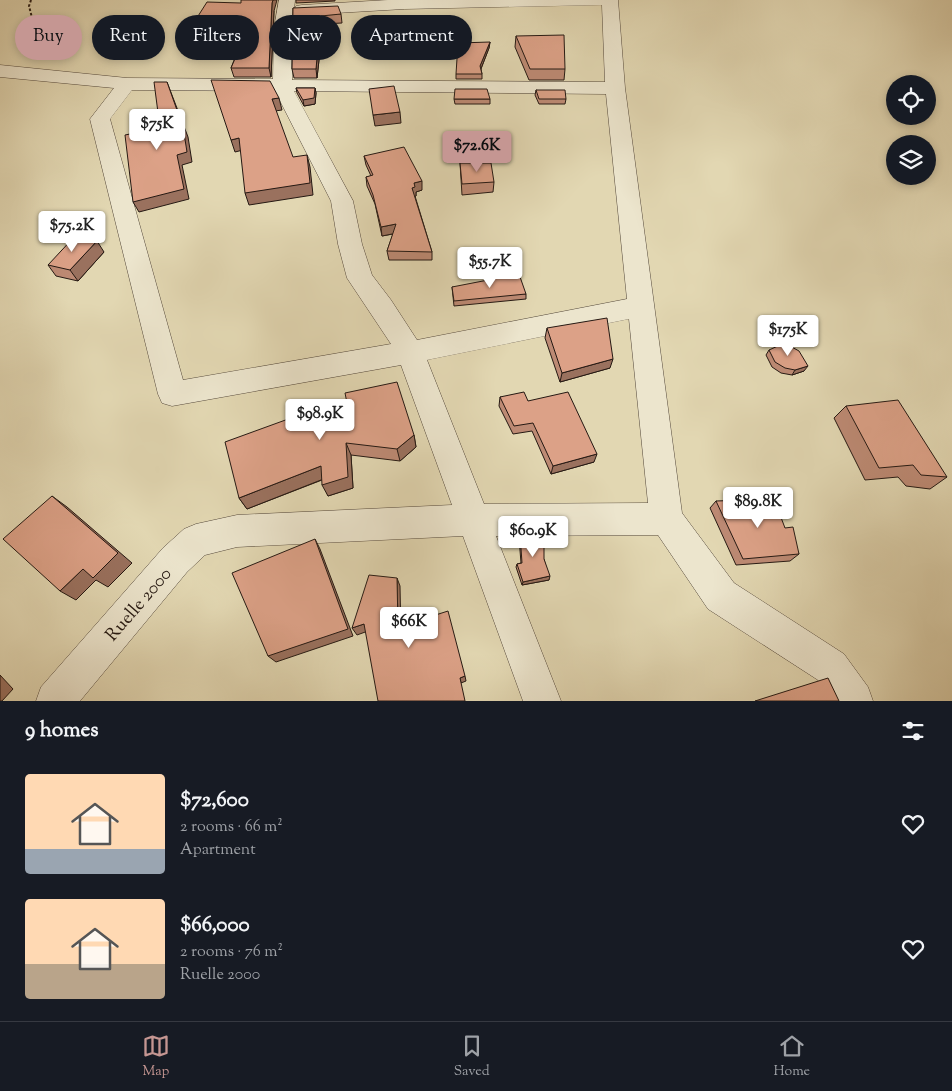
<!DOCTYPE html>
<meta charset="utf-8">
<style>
body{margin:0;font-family:"Sorts Mill Goudy",serif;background:#20242c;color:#f1f3f6;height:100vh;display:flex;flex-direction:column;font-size:19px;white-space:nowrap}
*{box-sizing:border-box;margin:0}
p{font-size:16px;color:#9ea1a6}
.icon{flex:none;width:28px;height:28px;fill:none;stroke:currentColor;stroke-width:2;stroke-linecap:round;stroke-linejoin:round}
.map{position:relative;height:701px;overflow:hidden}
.details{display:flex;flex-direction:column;background:#171b24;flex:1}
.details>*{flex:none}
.hud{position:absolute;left:15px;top:15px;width:500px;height:45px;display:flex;gap:10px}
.controls{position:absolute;left:886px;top:75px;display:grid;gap:10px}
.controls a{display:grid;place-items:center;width:50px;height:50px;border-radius:50%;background:#171b24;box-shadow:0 2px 8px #0003;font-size:25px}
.price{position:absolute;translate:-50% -42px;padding:0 11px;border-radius:5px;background:#fff;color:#222;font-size:16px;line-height:32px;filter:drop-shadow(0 1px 2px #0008)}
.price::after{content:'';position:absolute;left:50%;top:30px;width:15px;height:11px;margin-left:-8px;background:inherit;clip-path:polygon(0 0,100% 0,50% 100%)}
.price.current{background:#c59692;color:#111}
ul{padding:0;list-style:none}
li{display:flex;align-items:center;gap:15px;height:125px;padding:0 25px}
li span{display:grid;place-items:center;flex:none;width:140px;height:100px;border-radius:5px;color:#555}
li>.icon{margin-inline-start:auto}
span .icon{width:60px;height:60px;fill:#fffc;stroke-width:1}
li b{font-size:21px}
h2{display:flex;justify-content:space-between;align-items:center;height:60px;padding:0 25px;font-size:21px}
.chip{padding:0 18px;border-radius:22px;background:#171b24;box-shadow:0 2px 8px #0003;font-size:18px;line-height:45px}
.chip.current{background:#c59692;color:#111}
.menu{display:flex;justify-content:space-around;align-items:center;height:70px;border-top:1px solid #363941;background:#171b24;font-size:14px;color:#9ea1a6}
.menu a{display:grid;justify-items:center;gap:2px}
.menu .current{color:#c59692}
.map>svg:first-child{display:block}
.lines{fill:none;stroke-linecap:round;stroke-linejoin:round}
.minor-casing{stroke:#54483b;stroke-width:1}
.path{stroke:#251913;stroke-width:2;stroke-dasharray:2.5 2;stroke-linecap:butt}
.minor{fill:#ece5cd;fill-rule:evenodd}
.wall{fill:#bd8a74;stroke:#251913}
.shaded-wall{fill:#9a715e;stroke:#251913}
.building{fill:#dca187;stroke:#251913}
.labels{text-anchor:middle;stroke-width:4;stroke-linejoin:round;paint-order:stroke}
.near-street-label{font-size:18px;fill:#251913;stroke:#ece5cd}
</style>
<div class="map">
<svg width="952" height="701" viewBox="0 0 952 701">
<rect width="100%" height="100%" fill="#e2d7b2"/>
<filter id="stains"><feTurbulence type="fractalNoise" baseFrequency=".004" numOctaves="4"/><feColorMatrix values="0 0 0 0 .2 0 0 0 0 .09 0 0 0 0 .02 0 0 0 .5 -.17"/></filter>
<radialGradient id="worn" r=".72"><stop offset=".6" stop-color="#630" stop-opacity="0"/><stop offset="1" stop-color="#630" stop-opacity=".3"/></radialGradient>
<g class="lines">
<!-- minor casing -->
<g class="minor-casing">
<path id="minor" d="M279 0H295L294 10 296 6 302 5 388 0H618L625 88 682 513 734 583 844 654 868 687 873 701H831L818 680 708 609 658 535 496 536 561 701H523L463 536 237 547 205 555 187 572 80 701H36L41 687 163 548 184 529 196 524 237 515 452 505 401 365 172 406 162 403 158 394 90 119 114 88 0 77V65L127 78 273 79 274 28ZM602 5 605 82 292 80V28L294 10 296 14 302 15 404 9ZM132 90 275 91 331 201 338 244 347 278 391 344 183 380 110 119ZM294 91 606 94 627 299 417 340 391 300 372 275 362 244 353 201ZM629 319 648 503 484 504 427 360Z"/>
</g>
<!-- path -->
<polyline class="path" points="31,0 29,6 42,57"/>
<!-- minor -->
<use href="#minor" class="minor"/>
</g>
<!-- wall -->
<g class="wall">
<polygon points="296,0 335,0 335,1 296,3"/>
<polygon points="293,8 341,14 342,23 323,24 317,78 294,78 292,69"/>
<polygon points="274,11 271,77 234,77 231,68 239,48 201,48 193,24"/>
<polygon points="516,36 565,69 564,80 529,80 515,47"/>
<polygon points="490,42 489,48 481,69 482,74 482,79 456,79 456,74"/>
<polygon points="296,88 315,88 316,93 315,104 304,106 297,93"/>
<polygon points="536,90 566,99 565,104 539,104 535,95"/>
<polygon points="454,99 490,99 490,104 455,104"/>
<polygon points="364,156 422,190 416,192 416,196 415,196 432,252 432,260 389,260 387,251 393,234 382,236 375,204 367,186 366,177 371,176 366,165"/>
<polygon points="460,163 494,182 493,192 462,195"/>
<polygon points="104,252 78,281 56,276 48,265"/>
<polygon points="452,287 526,294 526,299 454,306"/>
<polygon points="547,328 610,368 560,382 545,338"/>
<polygon points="769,350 804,371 792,375 781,373 772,367 766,355"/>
<polygon points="500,397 528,401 594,462 551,474 532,431 513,434 499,406"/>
<polygon points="846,406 947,477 930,489 906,486 898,477 865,480 834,418"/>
<polygon points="295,427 414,435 416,447 400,461 351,455 353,488 328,496 322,480 247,509 239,498"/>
<polygon points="716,501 785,528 799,554 790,561 736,565 710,508"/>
<polygon points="520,534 544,559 549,580 522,585 516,567 517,564 521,563 519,538"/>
</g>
<!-- shaded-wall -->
<g class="shaded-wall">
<polygon points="273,0 277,0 274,11 271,77 269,68 272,3"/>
<polygon points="321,16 323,24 317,78 316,69"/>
<polygon points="490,42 489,48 480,71 480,66"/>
<polygon points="167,82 188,137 192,162 182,165 189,199 139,212 133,202 177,155"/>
<polygon points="315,88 316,93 315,104 304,106 303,100"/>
<polygon points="279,98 282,110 275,111 272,99"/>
<polygon points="400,112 401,123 375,126 373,115"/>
<polygon points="239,138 243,150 235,152 231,140"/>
<polygon points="307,155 310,167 313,195 249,205 245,193"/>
<polygon points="422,181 422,190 416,192 416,196 413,197 412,188 414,183"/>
<polygon points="396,224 397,233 382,236 381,227"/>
<polygon points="97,241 104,252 78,281 70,270"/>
<polygon points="613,359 610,368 560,382 562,373"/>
<polygon points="808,366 804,371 792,375 795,370"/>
<polygon points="414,435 416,447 400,461 397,449"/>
<polygon points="346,443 351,455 353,488 328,496 322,485"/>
<polygon points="597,454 594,462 551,474 553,466"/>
<polygon points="321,466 326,478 247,509 239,498"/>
<polygon points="52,496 67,507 132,563 108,587 96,580 76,600 60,591 83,569"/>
<polygon points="315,539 320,549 353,636 276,662 268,656"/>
<polygon points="550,576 549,580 522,585 523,582"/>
<polygon points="397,578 400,586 401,633 398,627"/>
<polygon points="364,624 368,631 357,635 352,628"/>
<polygon points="0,675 13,689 2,701 0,701"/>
<polygon points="465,676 466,681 461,683 460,678"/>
</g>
<!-- building -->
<g class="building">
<polygon points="241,0 273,0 272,3 269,68 231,68 243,40 198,39 193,24 207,2 241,3"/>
<polygon points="338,6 341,14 321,16 316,69 292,69 293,8"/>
<polygon points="564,35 565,69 530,69 516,36"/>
<polygon points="490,42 480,66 482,74 456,74 458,43"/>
<polygon points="211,80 270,81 279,98 272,99 293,157 307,155 310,183 245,193 239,138 231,140"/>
<polygon points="154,82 167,82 183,127 187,152 177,155 184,189 133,202 125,135 160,128"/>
<polygon points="394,86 400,112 373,115 369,89"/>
<polygon points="296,88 315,88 314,98 303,100"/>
<polygon points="455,89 487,89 490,99 454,99"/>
<polygon points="536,90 565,90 566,99 539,99"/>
<polygon points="404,147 422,181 414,183 415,187 412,188 432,252 387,251 396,224 381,227 373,195 366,177 373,175 364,156"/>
<polygon points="460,163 491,163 494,182 462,184"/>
<polygon points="75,236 97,241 70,270 48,265"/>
<polygon points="519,274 526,294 454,301 452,287"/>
<polygon points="607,318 613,359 562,373 547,328"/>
<polygon points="780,345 790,346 799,351 808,366 795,370 785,368 775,362 769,350"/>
<polygon points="397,382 414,435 397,449 346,443 348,477 322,485 321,466 239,498 225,442 291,418 294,427 348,408 345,393"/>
<polygon points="524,392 528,401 568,392 597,454 553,466 533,423 514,426 500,397"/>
<polygon points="898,400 947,477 921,475 913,465 879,468 846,406"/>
<polygon points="52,496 118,553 93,578 83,569 60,591 3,539"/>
<polygon points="774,499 785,528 793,527 799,554 743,559 716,501"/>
<polygon points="520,534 544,534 544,559 550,576 523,582 517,564 522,563"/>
<polygon points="315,539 348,629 268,656 232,573"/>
<polygon points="369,575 397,578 398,627 448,611 465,676 460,678 465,701 378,701 364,624 352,628"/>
<polygon points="828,678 839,701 755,701"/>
</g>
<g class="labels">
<!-- near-street labels -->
<g class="near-street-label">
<text transform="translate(138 604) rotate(-49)" y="6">Ruelle 2000</text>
</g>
</g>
<rect width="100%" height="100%" filter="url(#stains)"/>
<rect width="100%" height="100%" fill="url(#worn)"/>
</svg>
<div class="controls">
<a><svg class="icon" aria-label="locate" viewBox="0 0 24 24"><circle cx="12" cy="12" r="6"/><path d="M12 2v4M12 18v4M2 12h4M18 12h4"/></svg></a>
<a><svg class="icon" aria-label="layers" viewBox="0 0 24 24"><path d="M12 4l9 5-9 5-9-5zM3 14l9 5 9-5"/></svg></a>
</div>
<b class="price" style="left:157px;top:151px">$75K</b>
<b class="price current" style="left:477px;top:173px">$72.6K</b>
<b class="price" style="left:72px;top:253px">$75.2K</b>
<b class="price" style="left:490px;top:289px">$55.7K</b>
<b class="price" style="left:788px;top:357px">$175K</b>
<b class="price" style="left:320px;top:441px">$98.9K</b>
<b class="price" style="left:758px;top:529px">$89.8K</b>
<b class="price" style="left:533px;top:558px">$60.9K</b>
<b class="price" style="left:409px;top:649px">$66K</b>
<div class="hud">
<a class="chip current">Buy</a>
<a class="chip">Rent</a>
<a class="chip">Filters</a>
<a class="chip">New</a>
<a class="chip">Apartment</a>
</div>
</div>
<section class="details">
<h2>9 homes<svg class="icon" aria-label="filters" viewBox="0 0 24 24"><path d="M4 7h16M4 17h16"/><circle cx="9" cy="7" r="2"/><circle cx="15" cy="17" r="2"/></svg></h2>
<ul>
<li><span style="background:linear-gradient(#ffd9b3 75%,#9aa5b1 0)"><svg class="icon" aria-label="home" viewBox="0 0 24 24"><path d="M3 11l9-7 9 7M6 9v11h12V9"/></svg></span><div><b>$72,600</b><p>2 rooms · 66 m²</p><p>Apartment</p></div><svg class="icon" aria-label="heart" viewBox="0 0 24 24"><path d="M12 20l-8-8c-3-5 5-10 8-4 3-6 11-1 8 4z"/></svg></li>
<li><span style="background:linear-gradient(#ffd9b3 65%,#b9a48a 0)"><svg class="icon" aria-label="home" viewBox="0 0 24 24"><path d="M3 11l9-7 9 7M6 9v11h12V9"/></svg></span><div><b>$66,000</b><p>2 rooms · 76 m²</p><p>Ruelle 2000</p></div><svg class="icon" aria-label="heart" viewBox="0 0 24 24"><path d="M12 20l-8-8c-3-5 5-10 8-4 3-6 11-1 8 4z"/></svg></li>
</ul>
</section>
<nav class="menu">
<a class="current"><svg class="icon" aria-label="map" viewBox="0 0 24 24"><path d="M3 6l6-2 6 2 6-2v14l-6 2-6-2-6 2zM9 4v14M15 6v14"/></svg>Map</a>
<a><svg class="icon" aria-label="saved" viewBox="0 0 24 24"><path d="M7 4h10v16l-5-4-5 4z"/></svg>Saved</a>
<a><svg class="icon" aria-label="home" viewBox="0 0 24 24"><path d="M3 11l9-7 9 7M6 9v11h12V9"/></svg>Home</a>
</nav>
